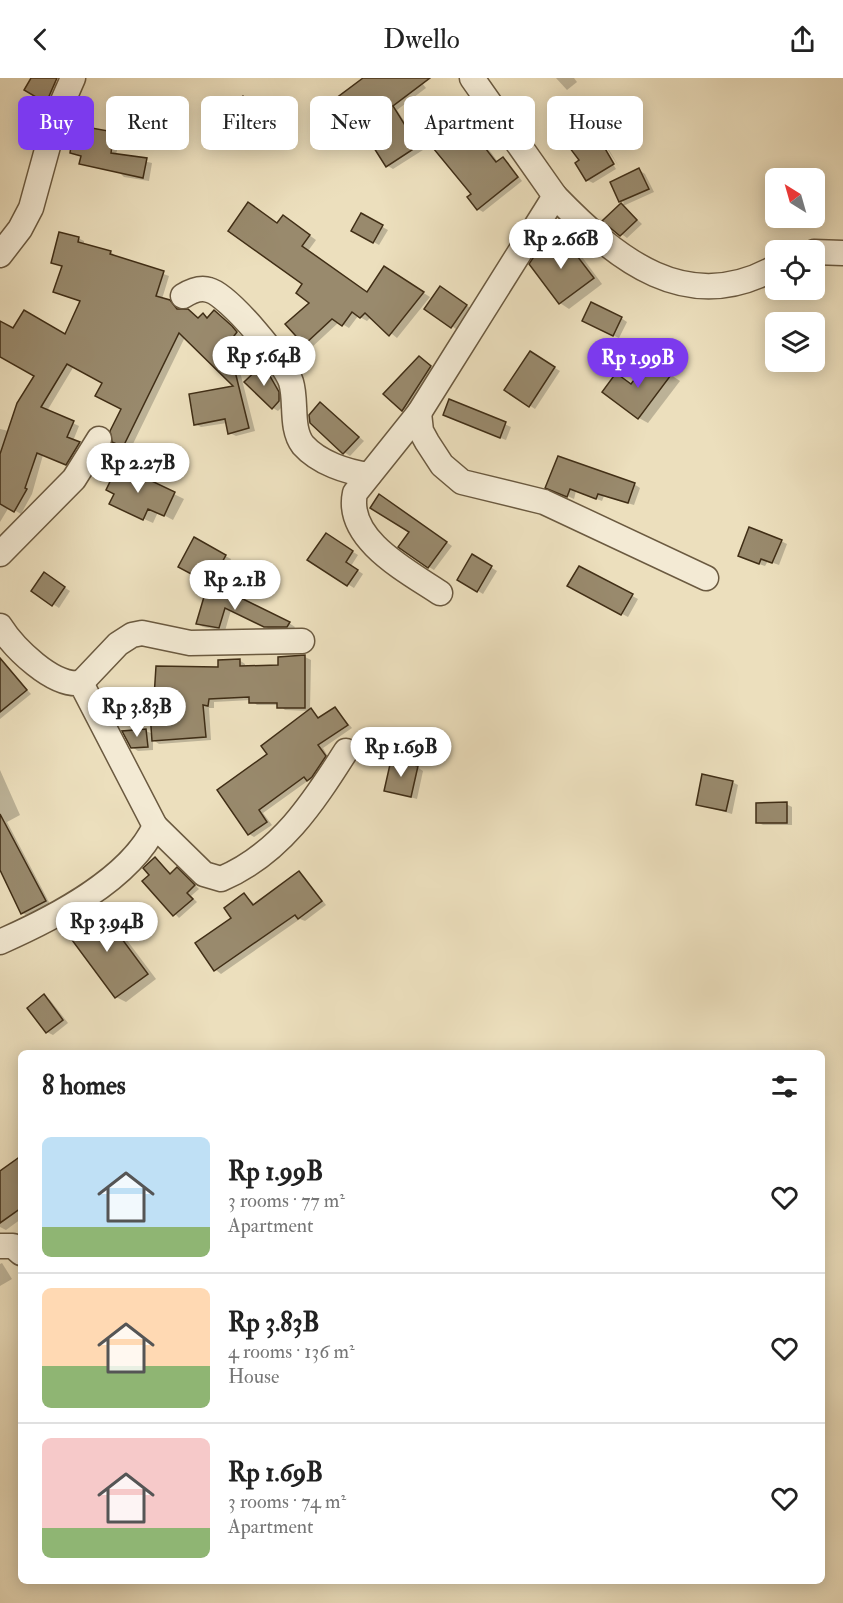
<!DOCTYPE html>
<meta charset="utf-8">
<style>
body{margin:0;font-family:"IM FELL Double Pica",serif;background:#f6f6f6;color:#222;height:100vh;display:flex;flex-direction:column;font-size:22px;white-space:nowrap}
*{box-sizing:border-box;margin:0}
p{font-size:20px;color:#767676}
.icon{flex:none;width:33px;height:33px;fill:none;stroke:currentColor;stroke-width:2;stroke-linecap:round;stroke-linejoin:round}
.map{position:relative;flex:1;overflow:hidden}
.drawer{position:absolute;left:18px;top:972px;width:807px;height:534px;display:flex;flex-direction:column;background:#fff;border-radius:9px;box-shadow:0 3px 15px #0003}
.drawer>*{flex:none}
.top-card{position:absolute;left:18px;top:18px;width:807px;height:54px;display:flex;gap:12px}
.needle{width:39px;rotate:323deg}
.fabs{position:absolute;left:765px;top:90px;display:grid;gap:12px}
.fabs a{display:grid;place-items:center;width:60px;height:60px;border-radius:9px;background:#fff;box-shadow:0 3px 15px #0003;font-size:30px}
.price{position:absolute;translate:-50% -51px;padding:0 14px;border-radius:21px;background:#fff;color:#222;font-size:20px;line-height:39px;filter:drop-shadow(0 2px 3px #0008)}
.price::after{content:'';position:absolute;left:50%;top:36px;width:18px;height:14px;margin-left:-9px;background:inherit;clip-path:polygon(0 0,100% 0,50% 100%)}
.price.active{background:#7c3aed;color:#fff}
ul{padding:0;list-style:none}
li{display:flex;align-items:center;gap:18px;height:150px;padding:0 24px}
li+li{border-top:2px solid #e0e0e0}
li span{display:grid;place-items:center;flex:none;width:168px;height:120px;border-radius:9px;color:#555}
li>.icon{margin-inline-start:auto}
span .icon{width:72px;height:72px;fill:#fffc;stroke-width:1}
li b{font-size:26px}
h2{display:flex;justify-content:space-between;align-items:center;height:72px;padding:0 24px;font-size:26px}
.pill{padding:0 21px;border-radius:9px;background:#fff;box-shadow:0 3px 15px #0003;font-size:21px;line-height:54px}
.pill.active{background:#7c3aed;color:#fff}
header{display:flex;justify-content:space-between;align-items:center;height:78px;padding:0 24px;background:#fff;font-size:27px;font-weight:600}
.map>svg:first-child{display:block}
.shadow{fill:#0003}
.building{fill:#998a6d;stroke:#402e16;stroke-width:1.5}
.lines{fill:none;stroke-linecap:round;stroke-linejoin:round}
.minor-casing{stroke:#6b5a40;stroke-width:27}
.minor{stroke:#f3ead4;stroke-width:24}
</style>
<header><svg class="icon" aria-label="back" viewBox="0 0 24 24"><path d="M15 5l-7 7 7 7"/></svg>Dwello<svg class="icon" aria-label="share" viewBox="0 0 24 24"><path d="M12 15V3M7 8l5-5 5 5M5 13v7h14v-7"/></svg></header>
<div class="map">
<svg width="843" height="1525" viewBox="0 0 843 1525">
<rect width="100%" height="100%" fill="#ecdfbd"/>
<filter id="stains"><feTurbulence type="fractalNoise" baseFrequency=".00333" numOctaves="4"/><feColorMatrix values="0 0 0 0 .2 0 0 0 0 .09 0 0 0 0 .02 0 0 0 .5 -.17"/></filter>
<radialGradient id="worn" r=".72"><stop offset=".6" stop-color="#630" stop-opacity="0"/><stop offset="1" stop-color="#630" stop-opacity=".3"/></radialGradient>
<!-- shadow -->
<g class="shadow">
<polygon points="33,0 46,0 61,8 52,27 26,12"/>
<polygon points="365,0 418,0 426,10 397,32 423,72 393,91 388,88 385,65 359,31 352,37 346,33"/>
<polygon points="556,0 574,0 577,4 567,12"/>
<polygon points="248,23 266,35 263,39 275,48 264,63 229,41"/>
<polygon points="449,33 470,56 472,54 478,57 498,84 503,81 508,84 522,103 483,134 478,131"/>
<polygon points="580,44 585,47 602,70 603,69 609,72 619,89 608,72 604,72 616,91 593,105 587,102 581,82"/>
<polygon points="87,50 120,59 116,77 152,85 149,103 124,99 119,94 81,86 82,79 71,75 84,64"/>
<polygon points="639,92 645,96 654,114 623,128 642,146 627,160 604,143 624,125 621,123"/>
<polygon points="361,137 388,152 379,167 353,152"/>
<polygon points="290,143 316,162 308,173 368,215 384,190 430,219 397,260 371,239 367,243 358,238 349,250 339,244 311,270 305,266 312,225 278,147"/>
<polygon points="561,159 571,164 602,206 569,231 560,225 531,186"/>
<polygon points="78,160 84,163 84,167 111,174 116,179 169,198 162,221 199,241 203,237 208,240 214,234 243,259 236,266 239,269 231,277 237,282 255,353 236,358 230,355 227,345 201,349 195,346 236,309 185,259 130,372 120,367 122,331 104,304 74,288 47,333 79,348 73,363 85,369 72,390 43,377 32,416 21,436 9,429 0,444 0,351 9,353 66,258 82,224 61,217 63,189 52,185"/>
<polygon points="446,214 472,231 457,252 452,248"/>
<polygon points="621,240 627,244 619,260 589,246"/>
<polygon points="531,275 560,293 535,331 529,327"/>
<polygon points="650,283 680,303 648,345 639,340 632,307"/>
<polygon points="425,284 436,293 409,335 386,316"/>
<polygon points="263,287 269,291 283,313 285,326 278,333 273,330"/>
<polygon points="450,323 511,349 506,362 450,340"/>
<polygon points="321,326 364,363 350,378 344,374"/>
<polygon points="119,389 184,421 173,442 158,434 153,445 120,430 115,415"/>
<polygon points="634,406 640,410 634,427 604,418 602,423 576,413 574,421 547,409"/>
<polygon points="385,421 452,468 434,492 429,489 411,454"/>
<polygon points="326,457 358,477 351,488 363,496 354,510 309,482"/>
<polygon points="195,462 231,481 217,508 180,488"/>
<polygon points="781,463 787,466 779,487 768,483 765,488 746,481"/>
<polygon points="472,478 497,493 483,516 459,501"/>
<polygon points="579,490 638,521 628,539 569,508"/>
<polygon points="50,500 70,513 59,530 33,513"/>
<polygon points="207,513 289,545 295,549 293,552 272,552 231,532 225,553 203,549 198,546"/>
<polygon points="305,579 311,582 310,632 320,641 335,630 352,650 323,670 330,682 313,704 309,702 263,735 272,747 254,759 249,756 270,676 310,633 285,632 279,627 257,627 251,622 214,624 214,630 209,630 211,662 159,666 153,662 153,672 138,673 132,669 146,653 153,656 220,591 239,582 245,586 245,589 279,589"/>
<polygon points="4,587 31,616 0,641 0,590"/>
<polygon points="417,689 423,693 417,721 385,712"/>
<polygon points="0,692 20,737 7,744 50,826 27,838 22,834 2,793 0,794"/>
<polygon points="732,704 738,707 732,736 697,726"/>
<polygon points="786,726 792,729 792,747 763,747 757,744"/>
<polygon points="155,781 172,796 182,794 199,811 191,818 197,824 179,840 144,803 151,797"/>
<polygon points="299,794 304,798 326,827 305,843 300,841 221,896 216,892 197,866 234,840 245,817 256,827"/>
<polygon points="99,832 108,837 156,901 126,924 116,919"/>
<polygon points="45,918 50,922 68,945 53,957 47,954"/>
<polygon points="19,1041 21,1041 21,1060 20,1060"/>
<polygon points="21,1086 21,1141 6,1152 0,1149 0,1094"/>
<polygon points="2,1185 12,1201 0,1208 0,1186"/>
</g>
<!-- building -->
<g class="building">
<polygon points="31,0 57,0 46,25 24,12"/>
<polygon points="363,0 430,0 393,28 418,68 386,89 374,70 383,65 354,28 345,35 335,21"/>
<polygon points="243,18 262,32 259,36 271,44 259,61 227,41"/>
<polygon points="449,31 468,56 472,53 496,84 503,79 518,99 477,132 467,119 471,116 419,53"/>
<polygon points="580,42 600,69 603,67 614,86 586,103 575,85 579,82 560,57"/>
<polygon points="86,49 114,54 111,75 147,80 143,100 79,86 81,78 70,75 72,61 83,62"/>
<polygon points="639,90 649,111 619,124 610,104"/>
<polygon points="248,124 277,145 283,137 310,157 302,168 367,214 384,188 424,214 389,258 365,235 360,240 352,234 342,248 332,241 304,267 285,246 309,225 296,215 302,206 228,153"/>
<polygon points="621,125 637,142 620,158 602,143"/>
<polygon points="361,135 383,147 373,165 351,153"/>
<polygon points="59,154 79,159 78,164 111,173 110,176 164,193 156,218 170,222 177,231 188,231 198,240 203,235 207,240 214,232 232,248 237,254 231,262 234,265 226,273 231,277 249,350 228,356 225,341 194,347 189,316 233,308 179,255 123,369 112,364 110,353 121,331 95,318 102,305 67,286 41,329 74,343 67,359 80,364 66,387 37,375 25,410 27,411 14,434 0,426 0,376 17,325 34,298 0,279 0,243 13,250 24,232 65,256 80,223 53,214 62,188 51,185"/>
<polygon points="561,157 594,200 559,226 529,186 535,177"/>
<polygon points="440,208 467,227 451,250 424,231"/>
<polygon points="591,224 622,239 613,258 582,243"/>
<polygon points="530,273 555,289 529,329 504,312"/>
<polygon points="419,278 431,288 402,333 383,316"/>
<polygon points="650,281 671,297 638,341 602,314 616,295 631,306"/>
<polygon points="263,286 279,314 279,323 272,331 244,304"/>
<polygon points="449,321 506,344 500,360 443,337"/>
<polygon points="320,324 359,359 343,376 310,345 309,337"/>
<polygon points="558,378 635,405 628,425 598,416 596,421 570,411 567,419 545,410"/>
<polygon points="118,387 175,414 164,438 148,431 143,442 109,426 114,416 106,412"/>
<polygon points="379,416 447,464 428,490 398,469 409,454 370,430"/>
<polygon points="749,449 782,462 772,485 761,481 759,486 738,478"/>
<polygon points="326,455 353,473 346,484 358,492 347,508 307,482"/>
<polygon points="194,459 226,477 210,506 178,489"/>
<polygon points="472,476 492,488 477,514 457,502"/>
<polygon points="579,488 633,516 621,537 567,508"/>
<polygon points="44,494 65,509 52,528 31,513"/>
<polygon points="206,512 239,519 290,544 287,549 264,549 225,530 219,550 196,546"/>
<polygon points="305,577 305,630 277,630 277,625 249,625 249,619 209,621 208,628 203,627 206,659 152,663 150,635 153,635 156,588 218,589 218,582 240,581 240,588 278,587 278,579"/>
<polygon points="0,580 27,612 0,634"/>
<polygon points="335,629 348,647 318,667 326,678 312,699 307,703 304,699 259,732 267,744 248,757 217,712 267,676 261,668 311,630 318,640"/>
<polygon points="146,651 148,669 131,670 122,653"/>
<polygon points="391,682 418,688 411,719 384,713"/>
<polygon points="702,696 733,703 726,733 696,727"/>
<polygon points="787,724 787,745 756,745 756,725"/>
<polygon points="0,736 46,823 21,836 0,792"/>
<polygon points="155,779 170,796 177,789 195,807 187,815 193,821 173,838 142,803 149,797 143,790"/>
<polygon points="299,793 322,823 298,841 295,837 214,893 195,865 231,840 224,830 244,815 253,827"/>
<polygon points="99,830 148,896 115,920 66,854"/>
<polygon points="44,916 63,942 46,955 27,930"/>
<polygon points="21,1078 21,1130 0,1145 0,1093"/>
</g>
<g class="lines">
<!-- minor casing -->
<g class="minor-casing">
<g id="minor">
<polyline points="472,0 555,118"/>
<polyline points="814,174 843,175"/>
<polyline points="0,177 20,151 31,130 56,39 73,0"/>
<path d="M183 218C191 213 200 209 209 212 229 217 285 285 291 304 297 323 290 350 303 367 319 385 347 394 369 397"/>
<polyline points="419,335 421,353 427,364 442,387 462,404 544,424 706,500"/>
<polyline points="0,476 74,401 99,361"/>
<path d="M440 515C407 493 345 461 355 415L419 335 555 118C616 181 687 240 776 189"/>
<path d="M0 548C14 570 53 609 81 605L155 748C130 802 52 841 0 864"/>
<polyline points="81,605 118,566 132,557 142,555 190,565 302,563"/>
<path d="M155 748 204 796 221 801C280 776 313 725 346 673"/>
<polyline points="0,1168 13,1168 21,1175"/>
</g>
</g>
<!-- minor -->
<use href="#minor" class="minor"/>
</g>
<rect width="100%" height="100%" filter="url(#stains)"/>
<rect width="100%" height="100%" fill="url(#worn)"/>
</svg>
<div class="fabs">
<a><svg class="needle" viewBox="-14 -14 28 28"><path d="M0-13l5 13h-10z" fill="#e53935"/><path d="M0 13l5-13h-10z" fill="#767676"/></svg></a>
<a><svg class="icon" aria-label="locate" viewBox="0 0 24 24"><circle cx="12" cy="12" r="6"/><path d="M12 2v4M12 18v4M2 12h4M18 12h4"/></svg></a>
<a><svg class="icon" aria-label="layers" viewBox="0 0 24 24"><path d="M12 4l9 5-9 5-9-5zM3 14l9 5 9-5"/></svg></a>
</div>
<b class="price" style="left:561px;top:192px">Rp 2.66B</b>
<b class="price" style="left:264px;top:309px">Rp 5.64B</b>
<b class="price active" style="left:638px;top:311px">Rp 1.99B</b>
<b class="price" style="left:138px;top:416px">Rp 2.27B</b>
<b class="price" style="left:235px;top:533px">Rp 2.1B</b>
<b class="price" style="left:137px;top:660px">Rp 3.83B</b>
<b class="price" style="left:401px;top:700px">Rp 1.69B</b>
<b class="price" style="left:107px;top:875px">Rp 3.94B</b>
<div class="top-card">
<a class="pill active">Buy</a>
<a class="pill">Rent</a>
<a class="pill">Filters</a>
<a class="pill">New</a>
<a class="pill">Apartment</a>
<a class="pill">House</a>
</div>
<section class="drawer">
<h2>8 homes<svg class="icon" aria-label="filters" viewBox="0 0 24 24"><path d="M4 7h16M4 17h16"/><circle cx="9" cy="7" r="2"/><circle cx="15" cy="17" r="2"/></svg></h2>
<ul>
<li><span style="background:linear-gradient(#bfe0f5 75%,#8fb573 0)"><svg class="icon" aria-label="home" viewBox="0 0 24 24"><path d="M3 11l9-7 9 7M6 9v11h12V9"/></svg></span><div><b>Rp 1.99B</b><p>3 rooms · 77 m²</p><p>Apartment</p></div><svg class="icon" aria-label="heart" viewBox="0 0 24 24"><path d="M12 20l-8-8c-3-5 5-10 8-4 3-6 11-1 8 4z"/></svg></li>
<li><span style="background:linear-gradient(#ffd9b3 65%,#8fb573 0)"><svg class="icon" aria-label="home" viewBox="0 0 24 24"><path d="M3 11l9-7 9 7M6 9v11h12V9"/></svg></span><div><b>Rp 3.83B</b><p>4 rooms · 136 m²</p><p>House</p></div><svg class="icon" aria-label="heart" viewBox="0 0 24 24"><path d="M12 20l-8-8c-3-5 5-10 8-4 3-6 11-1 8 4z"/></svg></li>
<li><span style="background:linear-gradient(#f6c9c9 75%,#8fb573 0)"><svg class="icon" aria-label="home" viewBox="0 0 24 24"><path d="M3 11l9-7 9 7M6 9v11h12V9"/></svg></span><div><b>Rp 1.69B</b><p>3 rooms · 74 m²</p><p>Apartment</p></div><svg class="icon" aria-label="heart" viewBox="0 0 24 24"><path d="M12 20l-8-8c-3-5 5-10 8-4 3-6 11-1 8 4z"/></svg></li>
</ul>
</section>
</div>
